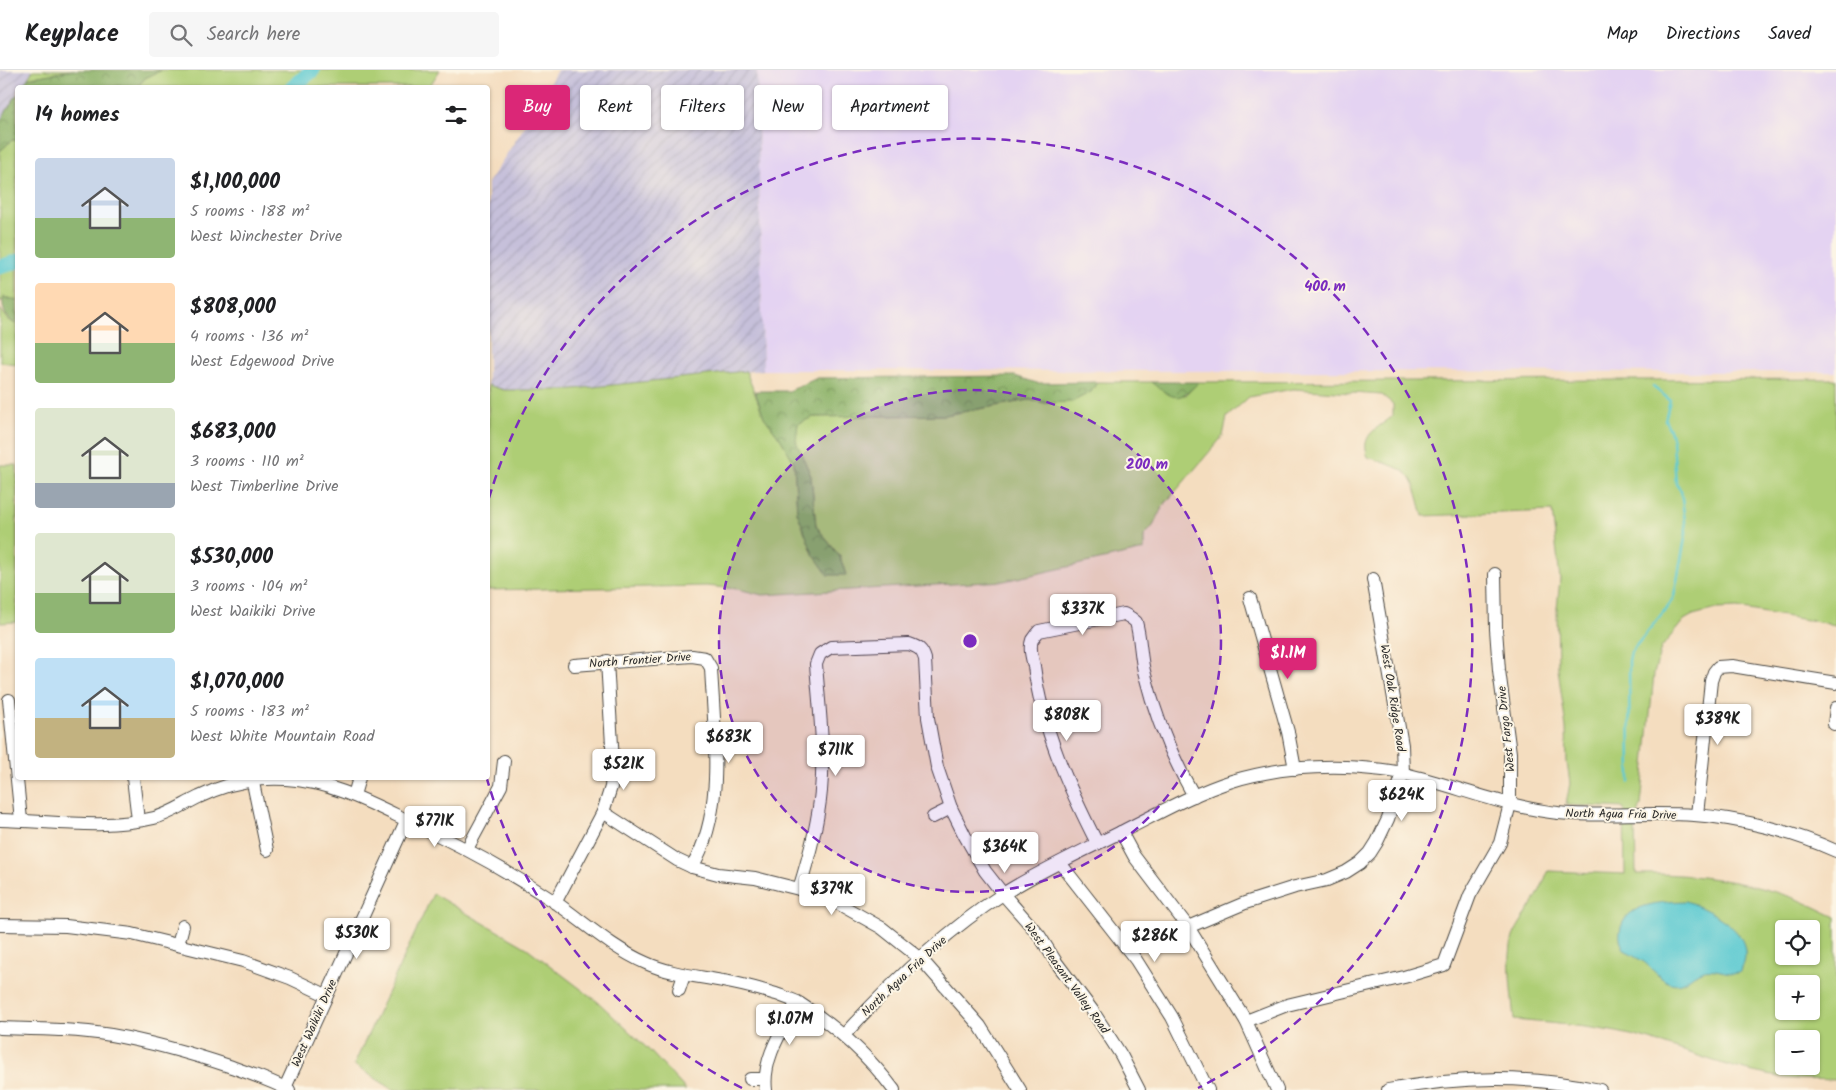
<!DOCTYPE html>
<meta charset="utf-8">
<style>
body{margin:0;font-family:Kalam,sans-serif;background:#f6f6f6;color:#202124;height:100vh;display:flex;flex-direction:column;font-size:19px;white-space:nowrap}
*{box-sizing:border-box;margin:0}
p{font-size:16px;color:#757577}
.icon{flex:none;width:28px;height:28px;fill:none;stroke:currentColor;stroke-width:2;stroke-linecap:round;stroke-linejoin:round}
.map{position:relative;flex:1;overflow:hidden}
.side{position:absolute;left:15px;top:15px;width:475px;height:695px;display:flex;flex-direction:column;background:#fff;border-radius:5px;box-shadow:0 1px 4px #0004}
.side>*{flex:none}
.guide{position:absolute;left:505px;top:15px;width:475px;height:45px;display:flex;gap:10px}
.tools{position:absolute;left:1775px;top:850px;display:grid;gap:10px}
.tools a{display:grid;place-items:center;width:45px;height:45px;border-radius:5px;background:#fff;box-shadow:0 1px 4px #0004;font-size:25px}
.price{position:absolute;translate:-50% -42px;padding:0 11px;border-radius:5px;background:#fff;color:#222;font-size:16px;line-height:32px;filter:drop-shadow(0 1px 2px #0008)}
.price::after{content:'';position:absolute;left:50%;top:30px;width:15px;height:11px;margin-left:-8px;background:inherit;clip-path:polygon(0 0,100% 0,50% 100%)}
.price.active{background:#db2777;color:#fff}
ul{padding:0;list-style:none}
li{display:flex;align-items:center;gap:15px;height:125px;padding:0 20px}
li span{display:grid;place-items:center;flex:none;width:140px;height:100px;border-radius:5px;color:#555}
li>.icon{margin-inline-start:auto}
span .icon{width:60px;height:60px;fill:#fffc;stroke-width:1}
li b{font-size:21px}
h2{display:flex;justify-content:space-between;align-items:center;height:60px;padding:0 20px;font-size:21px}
.tag{padding:0 18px;border-radius:5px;background:#fff;box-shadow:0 1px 4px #0004;font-size:18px;line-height:45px}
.tag.active{background:#db2777;color:#fff}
header{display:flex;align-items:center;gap:30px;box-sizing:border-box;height:70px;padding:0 25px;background:#fff;border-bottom:1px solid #e0e0e0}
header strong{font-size:24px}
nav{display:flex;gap:28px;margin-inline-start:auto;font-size:18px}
.search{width:350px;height:45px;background:#f6f6f6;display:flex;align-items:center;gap:12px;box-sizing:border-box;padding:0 18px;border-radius:5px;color:#757577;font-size:19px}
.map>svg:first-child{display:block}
.built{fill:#e4d3f2}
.industrial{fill:url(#industrial-furrows)}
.green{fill:#aece75;stroke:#6c7c50;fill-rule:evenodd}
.forest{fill:url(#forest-crowns);stroke:#5a6e48}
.water{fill:#5dcad1;stroke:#447a7e}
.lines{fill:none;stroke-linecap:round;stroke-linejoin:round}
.stream{stroke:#5dcad1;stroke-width:2.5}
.river{stroke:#5dcad1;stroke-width:15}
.minor-casing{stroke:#494641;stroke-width:14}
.minor{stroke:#fff;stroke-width:12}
.ring{fill:none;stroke:#7b2cbf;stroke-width:2.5;stroke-dasharray:9 6}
.labels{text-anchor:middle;stroke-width:4;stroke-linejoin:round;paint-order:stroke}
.street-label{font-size:12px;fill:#2b2b2b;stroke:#fcf5e5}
.centre{fill:#7b2cbf;stroke:#fcf5e5;stroke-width:2.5}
.ring-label{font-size:15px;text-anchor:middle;font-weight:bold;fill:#7b2cbf;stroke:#fcf5e5;stroke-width:4;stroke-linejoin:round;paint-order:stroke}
</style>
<header>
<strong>Keyplace</strong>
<div class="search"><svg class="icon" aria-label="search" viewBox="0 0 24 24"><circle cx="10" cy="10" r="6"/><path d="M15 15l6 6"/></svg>Search here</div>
<nav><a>Map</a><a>Directions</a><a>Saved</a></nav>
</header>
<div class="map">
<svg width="1836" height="1020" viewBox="0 0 1836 1020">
<defs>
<pattern id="industrial-furrows" width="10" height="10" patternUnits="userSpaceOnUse" patternTransform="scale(1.25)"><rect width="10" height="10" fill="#c6c0da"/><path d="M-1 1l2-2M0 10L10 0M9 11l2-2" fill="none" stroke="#aaa5bb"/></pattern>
<pattern id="forest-crowns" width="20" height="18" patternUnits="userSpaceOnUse" patternTransform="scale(1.25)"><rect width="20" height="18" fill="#8ab166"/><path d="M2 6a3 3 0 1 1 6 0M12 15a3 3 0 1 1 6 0" fill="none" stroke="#719054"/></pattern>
</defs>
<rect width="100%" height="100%" fill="#fcf5e5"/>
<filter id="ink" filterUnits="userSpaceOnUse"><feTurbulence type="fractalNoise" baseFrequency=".02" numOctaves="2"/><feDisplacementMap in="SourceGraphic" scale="10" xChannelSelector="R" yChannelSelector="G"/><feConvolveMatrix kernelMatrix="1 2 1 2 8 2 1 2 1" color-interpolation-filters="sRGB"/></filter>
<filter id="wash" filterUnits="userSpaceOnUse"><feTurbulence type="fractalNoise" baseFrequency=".0096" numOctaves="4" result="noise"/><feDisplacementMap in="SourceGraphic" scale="20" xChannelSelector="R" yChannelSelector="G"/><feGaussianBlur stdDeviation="1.12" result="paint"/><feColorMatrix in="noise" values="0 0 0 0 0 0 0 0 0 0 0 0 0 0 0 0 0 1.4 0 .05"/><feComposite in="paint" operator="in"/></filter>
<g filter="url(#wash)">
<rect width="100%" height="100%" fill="#f4ddbf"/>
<!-- built -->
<polygon class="built" points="757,0 1836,0 1836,302 763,300"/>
<!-- industrial -->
<g class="industrial">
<polygon points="0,0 33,0 22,17 18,18 17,24 0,51"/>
<polygon points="557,0 757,0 763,300 564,320 504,320 488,315 488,113 528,51"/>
</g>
<!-- green -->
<g class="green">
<polygon points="33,0 74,0 28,8"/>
<polygon points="162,0 440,0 429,17 137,18 145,8"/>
<polygon points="12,70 17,70 17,230 4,228 0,233 0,81"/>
<polygon points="0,239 9,250 17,255 17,294 0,292"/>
<path d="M746 301 764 347 780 368 794 392 797 442 846 505 840 487 816 456 811 407 796 371 797 354 813 347 945 345 1029 330 1045 333 1091 322 1097 312H1151L1167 324 1186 325 1199 312 1836 309V555L1737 538 1716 539 1693 545 1684 550 1661 578 1654 604 1641 735 1635 753 1636 804C1689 803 1741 810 1791 827 1806 832 1821 840 1836 847V1010C1820 1009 1803 1010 1786 1008 1739 1002 1695 984 1650 970 1606 957 1559 954 1514 950 1512 927 1506 888 1513 867 1518 854 1528 843 1535 830 1540 821 1544 811 1548 801L1625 804 1624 738 1566 735 1570 713 1567 693 1566 658 1558 599 1557 538 1560 509 1552 441 1423 446C1411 399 1413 403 1368 387 1359 365 1378 358 1393 346V334L1382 325 1293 319 1249 327 1227 347 1223 366 1163 436 1153 456 1144 466V480L1004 511 762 525 738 519 706 516 488 520V315L504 320H564ZM1784 859H1811V886H1784ZM1784 914H1811V941H1784ZM1784 969H1811V996H1784Z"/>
<polygon points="0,395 17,395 17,552 0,553"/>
<polygon points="433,824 527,878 598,932 649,980 686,1020 394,1020 354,995"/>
</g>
<!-- forest -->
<g class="forest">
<polygon points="74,0 162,0 145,8 137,17 22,17 28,8"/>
<polygon points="17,24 17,70 12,70 0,81 0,51"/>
<path d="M4 227 17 230V255C7 249 0 239 4 227Z"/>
<polygon points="1015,306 1037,313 1097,312 1091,322 1072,332 1045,333 1029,330 945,345 813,347 798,354 796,371 811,406 816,456 840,487 846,505 828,505 813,484 797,442 794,392 780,368 764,347 755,321 789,321 817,308"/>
<path d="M1151 312H1199C1178 334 1173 329 1151 312Z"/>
</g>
<!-- water -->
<path class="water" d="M1686 831C1716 843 1762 866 1739 903 1726 905 1714 896 1701 901 1690 905 1684 917 1671 913 1660 910 1653 899 1644 892 1638 888 1630 885 1625 880 1621 875 1619 868 1620 862 1624 832 1664 832 1686 831Z"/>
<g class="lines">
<!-- stream -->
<polyline class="stream" points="1630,712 1629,591 1631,582 1669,535 1674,526 1686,463 1685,452 1681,421 1676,414 1673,371 1670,360 1665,350 1670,330 1653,317"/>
<!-- river -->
<g class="river">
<polyline points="292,18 313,0"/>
<polyline points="0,197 18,191"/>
</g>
</g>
</g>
<g filter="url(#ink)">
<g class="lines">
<!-- minor casing -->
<g class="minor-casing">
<g id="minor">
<polyline points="1250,528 1288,662 1295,699"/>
<path d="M574 595 692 586 705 588 711 598C714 661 726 741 692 797"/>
<polyline points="9,630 21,750"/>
<polyline points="1834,654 1836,638"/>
<polyline points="133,708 138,750"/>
<polyline points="252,708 267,780"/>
<polyline points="354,725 359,708"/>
<polyline points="603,742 677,790 692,797 718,804 755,808 799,819 839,834 882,858 921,889 980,956 1020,1020"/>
<polyline points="1697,745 1711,611 1714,602 1718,597 1732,596 1836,613"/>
<polyline points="933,747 951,738"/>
<path d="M0 750C51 751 104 760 154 748 170 744 184 734 199 727 225 714 256 707 286 709 325 711 363 729 398 746 453 771 505 799 555 832 585 853 612 878 646 893 670 904 697 906 723 911 741 914 759 919 776 924 784 927 792 929 799 933 837 957 868 985 894 1020"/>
<polyline points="1121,762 1134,786 1188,857 1246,951 1277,1020"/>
<path d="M1097 773C1069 718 1042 659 1034 596 1032 588 1029 578 1032 570 1034 567 1037 563 1039 561L1124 544 1131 548 1136 552C1141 569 1140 588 1145 605 1156 649 1171 686 1194 726"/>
<polyline points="467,779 501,716 504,691"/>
<polyline points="1060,793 1136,890 1172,947 1208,1020"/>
<path d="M799 819C809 787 818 755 821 721 825 679 819 636 816 594L820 584 831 577 909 574C918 577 922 579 925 589L928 648 937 697 951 738 965 766 985 801 1003 824 1039 865 1056 892 1092 940 1121 985 1139 1020"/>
<polyline points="555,833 603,742 611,717 613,692 607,591"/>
<polyline points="0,855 66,856 132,864 243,891 290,908 326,925"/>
<polyline points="1188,857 1245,833 1295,817 1327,810 1346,802 1360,793 1370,783 1377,772 1388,749 1403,703 1402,675 1373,509"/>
<polyline points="178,875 183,856"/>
<polyline points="679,920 684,905"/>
<polyline points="1246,951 1287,935 1404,907 1444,895 1470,825 1500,773 1510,734 1510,683 1499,600 1496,559 1495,504"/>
<path d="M0 958C37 959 74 959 111 965 151 972 190 983 229 996 249 1003 270 1010 289 1020"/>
<path d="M844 965C890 914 946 861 1003 824 1041 800 1083 781 1123 761 1159 743 1194 723 1232 711 1268 700 1308 696 1345 697 1365 698 1386 699 1405 704 1456 716 1505 737 1558 743 1603 747 1649 742 1694 745 1739 748 1795 762 1836 781"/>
<polyline points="750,1009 765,1009"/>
<polyline points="284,1020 407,749"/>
<path d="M766 1020C762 988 783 959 797 932"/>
<path d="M1388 1020C1461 1006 1527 1005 1600 1020"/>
</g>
</g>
<!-- minor -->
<use href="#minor" class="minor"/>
</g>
</g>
<!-- distance rings -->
<circle cx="970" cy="571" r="251" fill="#7b2cbf" fill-opacity=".12"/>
<g class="ring">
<circle cx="970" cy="571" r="251"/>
<path d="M742 1018A502 502 0 0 1 487 709M489 428A502 502 0 1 1 1198 1018"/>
</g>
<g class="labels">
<!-- street labels -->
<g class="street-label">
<text transform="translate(640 590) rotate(-4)" y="4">North Frontier Drive</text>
<text transform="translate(1393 628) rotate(81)" y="4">West Oak Ridge Road</text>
<text transform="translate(1506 659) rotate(-96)" y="4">West Fargo Drive</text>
<text transform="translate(1621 744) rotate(1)" y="4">North Agua Fria Drive</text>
<text transform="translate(904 906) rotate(-43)" y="4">North Agua Fria Drive</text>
<text transform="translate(1067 908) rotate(54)" y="4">West Pleasant Valley Road</text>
<text transform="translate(314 953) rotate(-66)" y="4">West Waikiki Drive</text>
</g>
</g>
<circle cx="970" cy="571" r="8" class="centre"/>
<g class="ring-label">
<text x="1325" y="221">400 m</text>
<text x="1147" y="399">200 m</text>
</g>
</svg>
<div class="tools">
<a><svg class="icon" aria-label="locate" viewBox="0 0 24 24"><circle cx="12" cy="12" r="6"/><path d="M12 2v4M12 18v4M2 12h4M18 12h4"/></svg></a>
<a>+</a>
<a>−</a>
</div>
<b class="price" style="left:1083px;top:566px">$337K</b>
<b class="price active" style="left:1288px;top:610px">$1.1M</b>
<b class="price" style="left:1067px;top:672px">$808K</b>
<b class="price" style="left:1718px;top:676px">$389K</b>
<b class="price" style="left:729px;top:694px">$683K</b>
<b class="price" style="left:836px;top:707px">$711K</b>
<b class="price" style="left:624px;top:721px">$521K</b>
<b class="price" style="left:1402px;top:752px">$624K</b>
<b class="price" style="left:435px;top:778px">$771K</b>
<b class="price" style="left:1005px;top:804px">$364K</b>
<b class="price" style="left:832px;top:846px">$379K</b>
<b class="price" style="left:357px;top:890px">$530K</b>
<b class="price" style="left:1155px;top:893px">$286K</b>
<b class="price" style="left:790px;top:976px">$1.07M</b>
<div class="guide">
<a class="tag active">Buy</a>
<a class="tag">Rent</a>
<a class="tag">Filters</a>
<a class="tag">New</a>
<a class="tag">Apartment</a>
</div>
<section class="side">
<h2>14 homes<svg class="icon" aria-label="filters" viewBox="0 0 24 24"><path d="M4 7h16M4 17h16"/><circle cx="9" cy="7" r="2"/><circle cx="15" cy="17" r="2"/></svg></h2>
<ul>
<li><span style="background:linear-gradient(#c9d6e8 60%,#8fb573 0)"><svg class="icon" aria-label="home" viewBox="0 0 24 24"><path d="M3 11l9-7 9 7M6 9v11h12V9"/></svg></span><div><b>$1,100,000</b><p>5 rooms · 188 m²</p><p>West Winchester Drive</p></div></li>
<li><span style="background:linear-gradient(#ffd9b3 60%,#8fb573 0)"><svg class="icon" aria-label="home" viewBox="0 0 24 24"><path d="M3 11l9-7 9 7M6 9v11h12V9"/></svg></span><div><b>$808,000</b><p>4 rooms · 136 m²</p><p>West Edgewood Drive</p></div></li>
<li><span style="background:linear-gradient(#dfe7d0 75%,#9aa5b1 0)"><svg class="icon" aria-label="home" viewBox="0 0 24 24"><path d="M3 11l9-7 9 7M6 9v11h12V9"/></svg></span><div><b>$683,000</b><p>3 rooms · 110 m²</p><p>West Timberline Drive</p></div></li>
<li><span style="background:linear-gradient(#dfe7d0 60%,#8fb573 0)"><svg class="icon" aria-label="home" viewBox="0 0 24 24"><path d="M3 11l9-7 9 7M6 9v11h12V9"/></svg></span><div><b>$530,000</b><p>3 rooms · 104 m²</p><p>West Waikiki Drive</p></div></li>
<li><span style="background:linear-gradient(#bfe0f5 60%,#c2b280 0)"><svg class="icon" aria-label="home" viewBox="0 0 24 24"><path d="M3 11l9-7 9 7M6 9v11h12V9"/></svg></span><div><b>$1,070,000</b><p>5 rooms · 183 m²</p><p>West White Mountain Road</p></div></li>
</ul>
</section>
</div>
